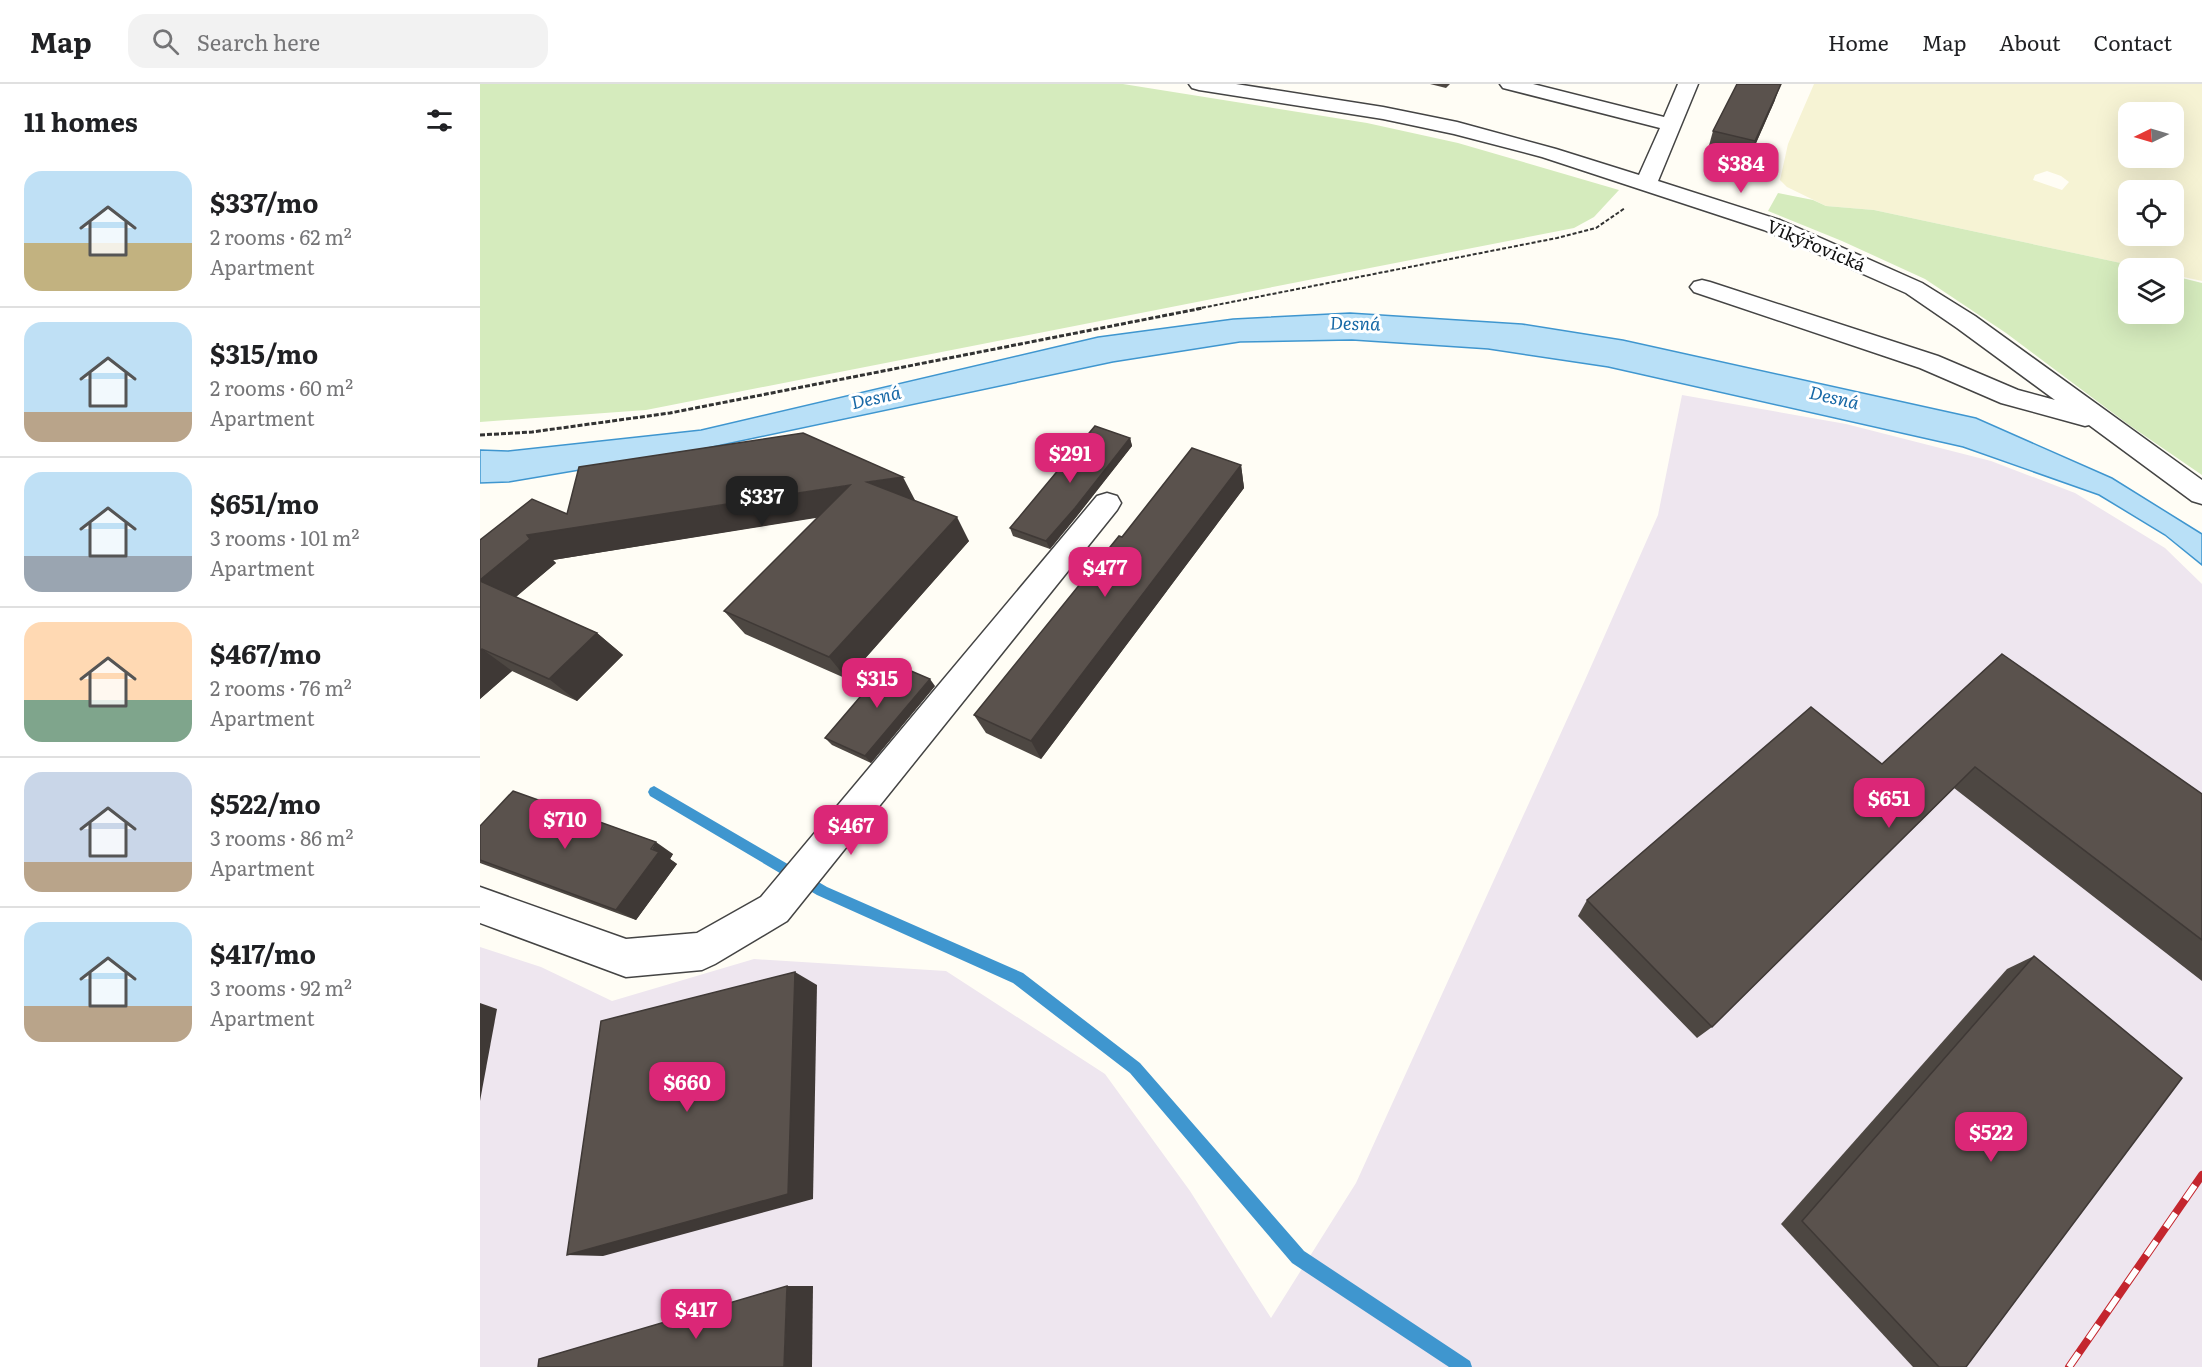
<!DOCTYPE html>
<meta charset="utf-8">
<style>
body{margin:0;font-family:Literata,serif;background:#f2f2f2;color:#202124;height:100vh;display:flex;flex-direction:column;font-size:22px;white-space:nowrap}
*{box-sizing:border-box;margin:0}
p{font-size:20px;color:#757577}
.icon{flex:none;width:33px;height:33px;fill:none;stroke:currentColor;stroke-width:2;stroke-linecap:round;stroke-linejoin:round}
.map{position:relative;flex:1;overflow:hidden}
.sheet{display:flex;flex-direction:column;background:#fff;width:480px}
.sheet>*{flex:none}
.needle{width:39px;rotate:265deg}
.controls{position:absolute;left:1638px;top:18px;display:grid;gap:12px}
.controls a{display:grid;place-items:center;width:66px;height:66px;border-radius:12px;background:#fff;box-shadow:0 6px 24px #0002;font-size:30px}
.price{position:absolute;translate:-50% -51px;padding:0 14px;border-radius:12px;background:#db2777;color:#fff;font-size:20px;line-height:39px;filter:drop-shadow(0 2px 3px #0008)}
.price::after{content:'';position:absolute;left:50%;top:36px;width:18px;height:14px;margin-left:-9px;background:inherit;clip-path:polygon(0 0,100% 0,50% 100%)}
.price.selected{background:#222;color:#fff}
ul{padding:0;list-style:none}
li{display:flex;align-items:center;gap:18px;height:150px;padding:0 24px}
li+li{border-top:2px solid #e0e0e0}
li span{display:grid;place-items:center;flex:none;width:168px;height:120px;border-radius:18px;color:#555}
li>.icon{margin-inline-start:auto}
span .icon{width:72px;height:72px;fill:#fffc;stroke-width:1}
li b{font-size:26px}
h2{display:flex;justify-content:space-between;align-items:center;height:72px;padding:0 24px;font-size:26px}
header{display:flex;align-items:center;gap:36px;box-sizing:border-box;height:84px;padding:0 30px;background:#fff;border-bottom:2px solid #e0e0e0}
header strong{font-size:28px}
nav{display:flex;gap:33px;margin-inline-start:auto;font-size:21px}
.search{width:420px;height:54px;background:#f2f2f2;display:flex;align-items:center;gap:15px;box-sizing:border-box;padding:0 21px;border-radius:18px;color:#757577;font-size:22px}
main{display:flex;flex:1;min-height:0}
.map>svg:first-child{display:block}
.industrial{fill:#eee6ef}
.farmland{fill:#f6f3d4;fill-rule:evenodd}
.green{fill:#d5ebbd}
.water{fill:#b9e0f7;stroke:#3f96cf;stroke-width:1.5}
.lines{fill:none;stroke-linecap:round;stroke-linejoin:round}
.stream{fill:#3f96cf;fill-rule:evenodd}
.minor-casing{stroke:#444;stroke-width:3}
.path-far1{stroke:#333;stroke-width:2;stroke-dasharray:4 2;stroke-linecap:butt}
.path{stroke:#333;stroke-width:3;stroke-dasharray:5 2;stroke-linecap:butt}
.minor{fill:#fff;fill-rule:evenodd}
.rail-casing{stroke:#c4262e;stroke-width:8}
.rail{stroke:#fff;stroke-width:6;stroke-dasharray:17;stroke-linecap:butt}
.wall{fill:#4d4742}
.shaded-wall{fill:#3f3936}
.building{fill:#5a524d;stroke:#3f3936;stroke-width:1.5}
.labels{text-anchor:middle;stroke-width:6;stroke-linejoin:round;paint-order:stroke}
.far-street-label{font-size:18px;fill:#111;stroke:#fff}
.far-water-label{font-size:18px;font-style:italic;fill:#1768a6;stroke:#fff}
</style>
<header>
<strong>Map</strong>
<div class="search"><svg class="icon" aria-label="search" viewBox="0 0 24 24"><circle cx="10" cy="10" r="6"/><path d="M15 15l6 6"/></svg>Search here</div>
<nav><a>Home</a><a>Map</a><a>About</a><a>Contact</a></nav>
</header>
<main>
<section class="sheet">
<h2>11 homes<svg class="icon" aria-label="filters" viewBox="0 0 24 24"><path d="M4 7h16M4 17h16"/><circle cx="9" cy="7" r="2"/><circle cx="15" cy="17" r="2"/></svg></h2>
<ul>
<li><span style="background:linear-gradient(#bfe0f5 60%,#c2b280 0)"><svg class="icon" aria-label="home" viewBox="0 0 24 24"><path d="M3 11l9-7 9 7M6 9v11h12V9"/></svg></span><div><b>$337/mo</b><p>2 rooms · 62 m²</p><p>Apartment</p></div></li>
<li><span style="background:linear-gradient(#bfe0f5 75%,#b9a48a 0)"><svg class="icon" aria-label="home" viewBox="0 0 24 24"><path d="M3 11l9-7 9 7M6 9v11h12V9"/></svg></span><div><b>$315/mo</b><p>2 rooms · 60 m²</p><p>Apartment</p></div></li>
<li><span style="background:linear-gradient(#bfe0f5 70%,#9aa5b1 0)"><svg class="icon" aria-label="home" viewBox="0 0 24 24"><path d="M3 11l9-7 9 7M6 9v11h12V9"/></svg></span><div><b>$651/mo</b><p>3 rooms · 101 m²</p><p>Apartment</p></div></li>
<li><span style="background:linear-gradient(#ffd9b3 65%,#7fa58c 0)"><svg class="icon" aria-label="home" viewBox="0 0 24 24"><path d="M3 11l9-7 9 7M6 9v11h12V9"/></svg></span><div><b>$467/mo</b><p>2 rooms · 76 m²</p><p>Apartment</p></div></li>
<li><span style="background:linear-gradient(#c9d6e8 75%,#b9a48a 0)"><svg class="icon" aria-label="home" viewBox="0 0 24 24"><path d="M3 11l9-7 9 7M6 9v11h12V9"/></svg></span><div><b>$522/mo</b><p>3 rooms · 86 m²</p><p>Apartment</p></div></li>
<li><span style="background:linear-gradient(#bfe0f5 70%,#b9a48a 0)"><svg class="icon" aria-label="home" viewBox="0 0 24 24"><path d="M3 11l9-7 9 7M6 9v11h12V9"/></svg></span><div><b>$417/mo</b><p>3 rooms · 92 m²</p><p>Apartment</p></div></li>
</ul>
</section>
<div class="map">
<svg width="1722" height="1283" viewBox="0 0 1722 1283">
<rect width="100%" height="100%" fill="#fffdf5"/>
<!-- industrial -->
<polygon class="industrial" points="1202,311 1366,340 1511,377 1595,409 1685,464 1722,500 1722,1283 0,1283 0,863 61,883 132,917 274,875 466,887 625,990 710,1107 791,1234 876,1099 1105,596 1178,431"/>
<!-- farmland -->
<path class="farmland" d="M1334 0H1722V197L1694 191V184H1664L1394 126 1346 122 1307 103 1300 96 1308 60ZM1648 28H1694V74H1648ZM1567 87 1581 92 1589 98 1582 106 1553 96 1555 91ZM1648 106H1694V152H1648Z"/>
<!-- green -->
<g class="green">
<polygon points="0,0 643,0 887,39 978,59 1139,106 1114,133 1094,144 166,326 0,338"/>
<polygon points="1298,109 1333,116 1346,122 1394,126 1664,184 1648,184 1648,230 1694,230 1694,192 1722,199 1722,391 1649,341 1526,249 1445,195 1362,157 1288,127"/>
</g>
<!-- water -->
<polygon class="water" points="870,229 1042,240 1143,256 1496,334 1632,394 1722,450 1722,481 1685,451 1619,411 1483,363 1128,283 1008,265 872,256 760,258 633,278 218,366 29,398 0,399 0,366 28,367 221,346 618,253 753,235"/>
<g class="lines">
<!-- stream -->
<polygon class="stream" points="174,702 347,803 543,889 660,979 824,1167 990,1277 992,1283 969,1283 812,1179 650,989 533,899 337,811 170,712 168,708 170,704"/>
<!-- minor casing -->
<g class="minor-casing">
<g id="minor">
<polygon points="709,0 756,0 903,23 977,38 1076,65 1159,91 1180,44 1023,4 1020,0 1053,0 1184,33 1198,0 1218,0 1178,97 1300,136 1442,199 1495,232 1722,396 1722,420 1712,417 1609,341 1605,342 1521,319 1440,284 1214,208 1210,203 1214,198 1222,196 1230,198 1458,272 1538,306 1575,316 1477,244 1426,209 1284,146 1062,73 974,50 903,35 719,6 712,4"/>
<polygon points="627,409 637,412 641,419 637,426 307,837 235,880 222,886 146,893 0,839 0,803 146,855 217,849 281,813 617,412"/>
</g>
</g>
<!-- path-far1 -->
<polyline class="path-far1" points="716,225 1077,154 1116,144 1145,124"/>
<!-- path -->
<polyline class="path" points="0,351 52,348 190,329 723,224"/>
<!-- minor -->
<use href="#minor" class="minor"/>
<!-- rail casing -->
<g class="rail-casing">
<polyline id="rail" points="1589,1283 1722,1091"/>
</g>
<!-- rail -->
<use href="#rail" class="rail"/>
</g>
<!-- wall -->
<g class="wall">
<polygon points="950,0 970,0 966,4"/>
<polygon points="1295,16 1269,75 1228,65 1233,47"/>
<polygon points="650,354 652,362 597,432 570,465 533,452 530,444"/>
<polygon points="761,381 764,404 561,675 506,649 494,631 642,453"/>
<polygon points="436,417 489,457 367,595 265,550 244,527 338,433 73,476 76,479 36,513 117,549 143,571 97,617 32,587 0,615 0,456 87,430"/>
<polygon points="1522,570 1722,710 1722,897 1474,704 1232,943 1217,954 1098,832 1107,816 1402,680"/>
<polygon points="455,602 391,679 352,661 345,654"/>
<polygon points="0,742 193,770 190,775 197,780 156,836 0,779"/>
<polygon points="1554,872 1486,1283 1433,1283 1301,1140 1527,885"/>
</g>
<!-- shaded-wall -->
<g class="shaded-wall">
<polygon points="1301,0 1295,16 1269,75 1275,57"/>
<polygon points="650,354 652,362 597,432 570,465 566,457"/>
<polygon points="761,381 764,404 561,675 551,657"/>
<polygon points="423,393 436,418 387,398"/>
<polygon points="370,401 386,426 73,476 76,479 27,520 0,497 0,496 47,451"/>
<polygon points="477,433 489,457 367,595 349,573"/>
<polygon points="117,549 143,571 97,617 69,595"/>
<polygon points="2,565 32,587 0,615 0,566"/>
<polygon points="450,595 455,602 391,679 385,672"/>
<polygon points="176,758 193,770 190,775 197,780 156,836 136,826"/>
<polygon points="315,888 337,901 333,1115 123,1172 87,1171"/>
<polygon points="0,919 17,925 0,1017"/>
<polygon points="307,1202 333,1202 332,1283 304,1283"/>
</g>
<!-- building -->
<g class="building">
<polygon points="1257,0 1301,0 1275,57 1233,47"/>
<polygon points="615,342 650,354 595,424 566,457 530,444"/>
<polygon points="323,349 423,393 387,398 477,433 349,573 244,527 370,401 47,451 50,455 0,496 0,456 52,415 87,430 99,383"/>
<polygon points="712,364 761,381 551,657 494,631 639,452 642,453"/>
<polygon points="0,497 117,549 69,595 2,565 0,566"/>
<polygon points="1522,570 1722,710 1722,856 1495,683 1232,943 1107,816 1331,623 1402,680"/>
<polygon points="410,578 450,595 385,672 345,654"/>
<polygon points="33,707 176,758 171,765 179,768 136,826 0,776 0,742"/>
<polygon points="1554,872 1702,994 1486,1283 1459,1283 1322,1137"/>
<polygon points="315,888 308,1110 87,1171 121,937"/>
<polygon points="307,1202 304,1283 58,1283 59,1275"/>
</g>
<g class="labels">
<!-- far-street labels -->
<g class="far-street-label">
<text transform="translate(1336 162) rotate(23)" y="6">Vikýřovická</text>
</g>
<!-- far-water labels -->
<g class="far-water-label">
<text transform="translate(875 240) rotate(1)" y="6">Desná</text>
<text transform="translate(396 314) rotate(-13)" y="6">Desná</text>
<text transform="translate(1354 314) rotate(13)" y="6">Desná</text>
</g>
</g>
</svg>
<div class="controls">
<a><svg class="needle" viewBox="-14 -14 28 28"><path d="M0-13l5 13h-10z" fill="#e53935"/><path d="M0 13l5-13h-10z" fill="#757577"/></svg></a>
<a><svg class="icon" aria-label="locate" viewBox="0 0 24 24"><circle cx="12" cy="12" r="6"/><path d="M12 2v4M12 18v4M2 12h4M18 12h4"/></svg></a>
<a><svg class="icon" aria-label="layers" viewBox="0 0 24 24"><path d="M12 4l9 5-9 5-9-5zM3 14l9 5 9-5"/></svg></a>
</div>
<b class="price" style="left:1261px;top:110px">$384</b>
<b class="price" style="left:590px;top:400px">$291</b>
<b class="price selected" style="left:282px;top:443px">$337</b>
<b class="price" style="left:625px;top:514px">$477</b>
<b class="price" style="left:397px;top:625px">$315</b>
<b class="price" style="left:1409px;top:745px">$651</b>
<b class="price" style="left:85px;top:766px">$710</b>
<b class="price" style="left:371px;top:772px">$467</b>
<b class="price" style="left:207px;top:1029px">$660</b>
<b class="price" style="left:1511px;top:1079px">$522</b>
<b class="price" style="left:216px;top:1256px">$417</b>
</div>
</main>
